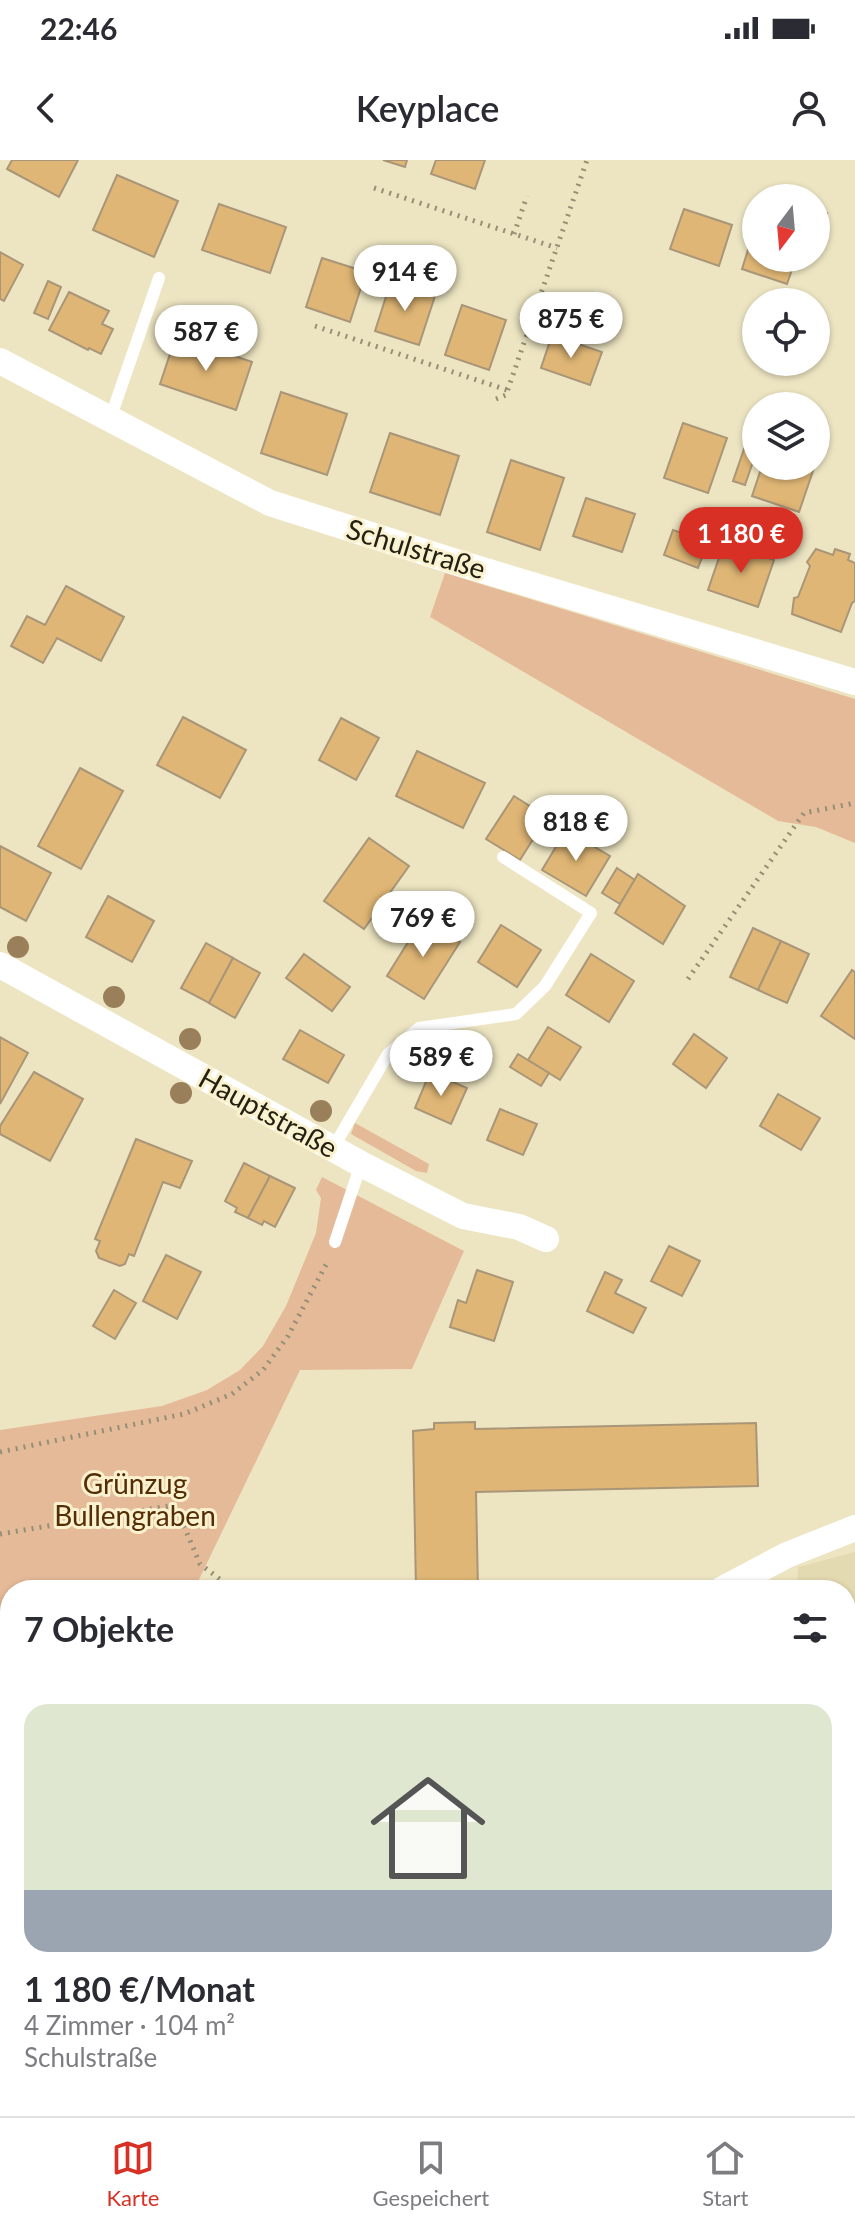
<!DOCTYPE html>
<html lang="de">
<meta charset="utf-8">
<style>
body{margin:0;font-family:Lato,sans-serif;background:#f2f2f3;color:#2b2b33;height:100vh;display:flex;flex-direction:column;font-size:30px;white-space:nowrap}
*{box-sizing:border-box;margin:0}
p{font-size:26px;color:#7c7c81}
.icon{flex:none;width:44px;height:44px;fill:none;stroke:currentColor;stroke-width:2;stroke-linecap:round;stroke-linejoin:round}
.map{position:relative;flex:1;overflow:hidden}
.drawer{position:absolute;left:0px;top:1420px;width:856px;height:536px;display:flex;flex-direction:column;background:#fff;border-radius:32px 32px 0 0;box-shadow:0 2px 6px #0004}
.drawer>*{flex:none}
.needle{width:52px;rotate:196deg}
.fabs{position:absolute;left:742px;top:24px;display:grid;gap:16px}
.fabs a{display:grid;place-items:center;width:88px;height:88px;border-radius:50%;background:#fff;box-shadow:0 2px 6px #0004;font-size:40px}
.price{position:absolute;translate:-50% -68px;padding:0 18px;border-radius:28px;background:#fff;color:#222;font-size:26px;line-height:52px;filter:drop-shadow(0 2px 4px #0008)}
.price::after{content:'';position:absolute;left:50%;top:48px;width:24px;height:18px;margin-left:-12px;background:inherit;clip-path:polygon(0 0,100% 0,50% 100%)}
.price.on{background:#d93025;color:#fff}
ul{padding:0;list-style:none}
li{display:grid;align-content:center;gap:16px;height:424px;padding:0 24px}
li span{display:grid;place-items:center;height:248px;border-radius:24px;color:#555}
li>.icon{margin-inline-start:auto}
span .icon{width:144px;height:144px;fill:#fffc;stroke-width:1}
li b{font-size:34px}
h2{display:flex;justify-content:space-between;align-items:center;height:96px;padding:0 24px;font-size:34px}
.status{display:flex;justify-content:space-between;align-items:center;height:56px;padding:0 40px;background:#fff;direction:ltr}
.status svg{height:22px;fill:currentColor}
header{display:flex;justify-content:space-between;align-items:center;height:104px;padding:0 24px;background:#fff;font-size:36px;font-weight:600}
.tab-bar{display:flex;justify-content:space-around;align-items:center;height:112px;border-top:2px solid #e1e1e2;background:#fff;font-size:22px;color:#7c7c81}
.tab-bar a{display:grid;justify-items:center;gap:4px}
.tab-bar .on{color:#d93025}
.map>svg:first-child{display:block}
.built{fill:#e4dab1}
.green{fill:#e5ba99}
.building{fill:#dfb675;stroke:#a99679;stroke-width:2}
.lines{fill:none;stroke-linecap:round;stroke-linejoin:round}
.path{stroke:#958f76;stroke-width:5;stroke-dasharray:2 6;stroke-linecap:butt}
.service{stroke:#fff;stroke-width:12}
.minor{stroke:#fff;stroke-width:26}
.tree{fill:#99805b}
.labels{text-anchor:middle;stroke-width:6;stroke-linejoin:round;paint-order:stroke}
.street-label{font-size:28px;fill:#242114;stroke:#faf2cf}
.park-label{font-size:28px;fill:#542d06;stroke:#faf2cf}
</style>
<div class="status"><b>22:46</b><svg viewBox="0 0 49 12"><path d="M0 12V9h3v3zM5 12V6h3v6zM10 12V3h3v9zM15 12V0h3v12zM26 1h20v11H26zM47 4h2v5h-2z"/></svg></div>
<header><svg class="icon" aria-label="back" viewBox="0 0 24 24"><path d="M15 5l-7 7 7 7"/></svg>Keyplace<svg class="icon" aria-label="person" viewBox="0 0 24 24"><circle cx="12" cy="8" r="4"/><path d="M4 21q1-7 8-7t8 7"/></svg></header>
<div class="map">
<svg width="855" height="1956" viewBox="0 0 855 1956">
<rect width="100%" height="100%" fill="#ede5c2"/>
<!-- built -->
<polygon class="built" points="855,1392 855,1697 846,1698 846,1430 797,1430 798,1407"/>
<!-- green -->
<g class="green">
<polygon points="445,413 855,539 855,683 816,667 778,661 430,457"/>
<polygon points="355,963 429,1004 427,1013 416,1011 351,974"/>
<polygon points="322,1017 464,1091 412,1209 300,1210 194,1430 10,1430 10,1541 0,1544 0,1270 162,1246 207,1230 240,1210 263,1186 286,1146 316,1073 321,1038 316,1030"/>
<polygon points="680,1421 667,1430 573,1430 574,1422"/>
<polygon points="285,1946 308,1948 316,1946 318,1954 282,1956"/>
<polygon points="324,1946 384,1946 384,1956 326,1956"/>
</g>
<!-- building -->
<g class="building">
<polygon points="12,0 78,0 59,37 7,9"/>
<polygon points="383,0 407,0 405,7"/>
<polygon points="436,0 485,0 475,29 431,14"/>
<polygon points="117,15 178,41 154,97 93,70"/>
<polygon points="219,44 286,67 270,113 202,90"/>
<polygon points="684,49 732,65 719,106 670,89"/>
<polygon points="816,50 827,53 818,81 816,80"/>
<polygon points="753,74 756,74 756,98 796,98 787,124 742,109"/>
<polygon points="0,92 23,105 4,141 0,139"/>
<polygon points="322,98 366,112 350,162 306,147"/>
<polygon points="48,121 61,127 48,159 34,153"/>
<polygon points="391,121 435,136 419,185 375,171"/>
<polygon points="69,132 109,151 102,164 113,169 101,194 89,188 88,190 49,170"/>
<polygon points="462,145 506,160 489,210 445,195"/>
<polygon points="552,175 602,192 590,225 541,208"/>
<polygon points="176,176 252,202 236,250 160,224"/>
<polygon points="281,232 347,254 327,315 261,293"/>
<polygon points="683,263 727,278 708,333 664,318"/>
<polygon points="390,273 459,296 440,355 370,332"/>
<polygon points="744,289 756,293 745,325 733,321"/>
<polygon points="511,300 564,318 540,390 487,372"/>
<polygon points="762,306 814,308 799,352 752,336"/>
<polygon points="586,338 635,354 622,392 573,376"/>
<polygon points="673,370 708,382 698,408 664,395"/>
<polygon points="724,383 774,400 758,447 708,430"/>
<polygon points="816,389 833,395 835,389 850,394 848,400 855,403 855,441 852,443 841,472 792,454 794,438 798,437 810,406 807,402"/>
<polygon points="66,426 124,457 101,501 57,478 43,503 11,486 27,456 45,465"/>
<polygon points="183,557 246,590 220,638 157,605"/>
<polygon points="341,558 379,578 356,620 319,600"/>
<polygon points="417,591 485,623 463,668 396,636"/>
<polygon points="80,608 123,631 81,709 38,686"/>
<polygon points="514,636 547,657 520,700 486,679"/>
<polygon points="566,670 610,696 586,736 542,710"/>
<polygon points="369,678 409,706 364,769 324,741"/>
<polygon points="0,686 51,713 26,761 0,747"/>
<polygon points="617,708 635,720 620,744 602,733"/>
<polygon points="638,714 685,746 663,784 615,753"/>
<polygon points="108,736 154,761 132,802 86,777"/>
<polygon points="423,758 460,782 424,839 387,816"/>
<polygon points="501,765 541,790 517,827 478,802"/>
<polygon points="753,768 781,781 758,830 730,817"/>
<polygon points="781,781 809,794 787,843 758,830"/>
<polygon points="206,783 233,798 209,843 181,828"/>
<polygon points="304,794 350,827 332,851 286,818"/>
<polygon points="591,794 634,821 609,862 566,835"/>
<polygon points="233,798 260,813 235,858 209,843"/>
<polygon points="852,810 855,812 855,879 821,856"/>
<polygon points="548,867 581,887 560,920 528,900"/>
<polygon points="300,870 344,895 328,923 283,899"/>
<polygon points="694,874 727,898 706,928 673,904"/>
<polygon points="0,877 28,893 0,944"/>
<polygon points="518,894 549,913 541,926 510,907"/>
<polygon points="34,912 83,939 50,1001 0,974 0,966"/>
<polygon points="430,912 467,928 451,964 415,948"/>
<polygon points="778,934 820,958 801,990 760,966"/>
<polygon points="500,949 537,964 523,995 487,980"/>
<polygon points="136,979 192,1001 180,1028 163,1022 134,1096 129,1094 125,1104 120,1106 99,1098 96,1091 100,1081 95,1079"/>
<polygon points="244,1003 270,1016 248,1058 235,1052 237,1048 225,1041"/>
<polygon points="270,1016 295,1028 275,1067 264,1061 262,1065 248,1058"/>
<polygon points="669,1086 700,1101 682,1136 651,1121"/>
<polygon points="166,1095 201,1112 177,1159 143,1141"/>
<polygon points="477,1110 513,1122 494,1181 450,1167 458,1140 466,1143"/>
<polygon points="605,1112 622,1120 615,1133 646,1148 633,1173 587,1151"/>
<polygon points="114,1130 136,1143 115,1179 93,1166"/>
<polygon points="475,1262 475,1269 756,1263 758,1326 476,1332 478,1430 416,1430 413,1271 434,1269 434,1263"/>
<rect x="426" y="1946" width="61" height="10"/>
<polygon points="652,1946 726,1946 726,1956 653,1956"/>
</g>
<g class="lines">
<!-- path -->
<g class="path">
<polyline points="374,28 557,88"/>
<polyline points="514,74 527,36"/>
<polyline points="315,166 507,230"/>
<polyline points="496,239 506,235 587,0"/>
<polyline points="688,819 804,653 855,643"/>
<polyline points="0,1292 184,1254 232,1234 263,1210 288,1176 328,1101"/>
<polyline points="0,1374 175,1345 200,1404 234,1430"/>
<polyline points="320,1946 322,1956"/>
<polyline points="401,1946 401,1956"/>
</g>
<!-- service -->
<g class="service">
<polyline points="110,259 159,118"/>
<polyline points="333,988 388,894 419,868 516,854 545,826 591,753 503,697"/>
<polyline points="335,1082 361,1004"/>
</g>
<!-- minor -->
<g class="minor">
<polyline points="0,201 270,343 459,403 855,522"/>
<polyline points="0,805 361,1004 463,1056 519,1067 546,1079"/>
<polyline points="721,1430 787,1395 855,1368"/>
<polyline points="0,1788 10,1788"/>
<polyline points="270,1956 274,1946"/>
</g>
</g>
<!-- trees -->
<g class="tree">
<circle cx="18" cy="787" r="11"/>
<circle cx="114" cy="837" r="11"/>
<circle cx="190" cy="879" r="11"/>
<circle cx="181" cy="933" r="11"/>
<circle cx="321" cy="951" r="11"/>
</g>
<g class="labels">
<!-- street labels -->
<g class="street-label">
<text transform="translate(416 389) rotate(17)" y="10">Schulstraße</text>
<text transform="translate(268 953) rotate(29)" y="10">Hauptstraße</text>
</g>
<!-- park labels -->
<g class="park-label">
<text x="135" y="1334">Grünzug<tspan x="135" dy="32">Bullengraben</tspan></text>
</g>
</g>
</svg>
<div class="fabs">
<a><svg class="needle" viewBox="-14 -14 28 28"><path d="M0-13l5 13h-10z" fill="#e53935"/><path d="M0 13l5-13h-10z" fill="#7c7c81"/></svg></a>
<a><svg class="icon" aria-label="locate" viewBox="0 0 24 24"><circle cx="12" cy="12" r="6"/><path d="M12 2v4M12 18v4M2 12h4M18 12h4"/></svg></a>
<a><svg class="icon" aria-label="layers" viewBox="0 0 24 24"><path d="M12 4l9 5-9 5-9-5zM3 14l9 5 9-5"/></svg></a>
</div>
<b class="price" style="left:405px;top:153px">914 €</b>
<b class="price" style="left:571px;top:200px">875 €</b>
<b class="price" style="left:206px;top:213px">587 €</b>
<b class="price on" style="left:741px;top:415px">1 180 €</b>
<b class="price" style="left:576px;top:703px">818 €</b>
<b class="price" style="left:423px;top:799px">769 €</b>
<b class="price" style="left:441px;top:938px">589 €</b>
<section class="drawer">
<h2>7 Objekte<svg class="icon" aria-label="filters" viewBox="0 0 24 24"><path d="M4 7h16M4 17h16"/><circle cx="9" cy="7" r="2"/><circle cx="15" cy="17" r="2"/></svg></h2>
<ul>
<li><span style="background:linear-gradient(#dfe7d0 75%,#9aa5b1 0)"><svg class="icon" aria-label="home" viewBox="0 0 24 24"><path d="M3 11l9-7 9 7M6 9v11h12V9"/></svg></span><div><b>1 180 €/Monat</b><p>4 Zimmer · 104 m²</p><p>Schulstraße</p></div></li>
</ul>
</section>
</div>
<nav class="tab-bar">
<a class="on"><svg class="icon" aria-label="map" viewBox="0 0 24 24"><path d="M3 6l6-2 6 2 6-2v14l-6 2-6-2-6 2zM9 4v14M15 6v14"/></svg>Karte</a>
<a><svg class="icon" aria-label="saved" viewBox="0 0 24 24"><path d="M7 4h10v16l-5-4-5 4z"/></svg>Gespeichert</a>
<a><svg class="icon" aria-label="home" viewBox="0 0 24 24"><path d="M3 11l9-7 9 7M6 9v11h12V9"/></svg>Start</a>
</nav>
